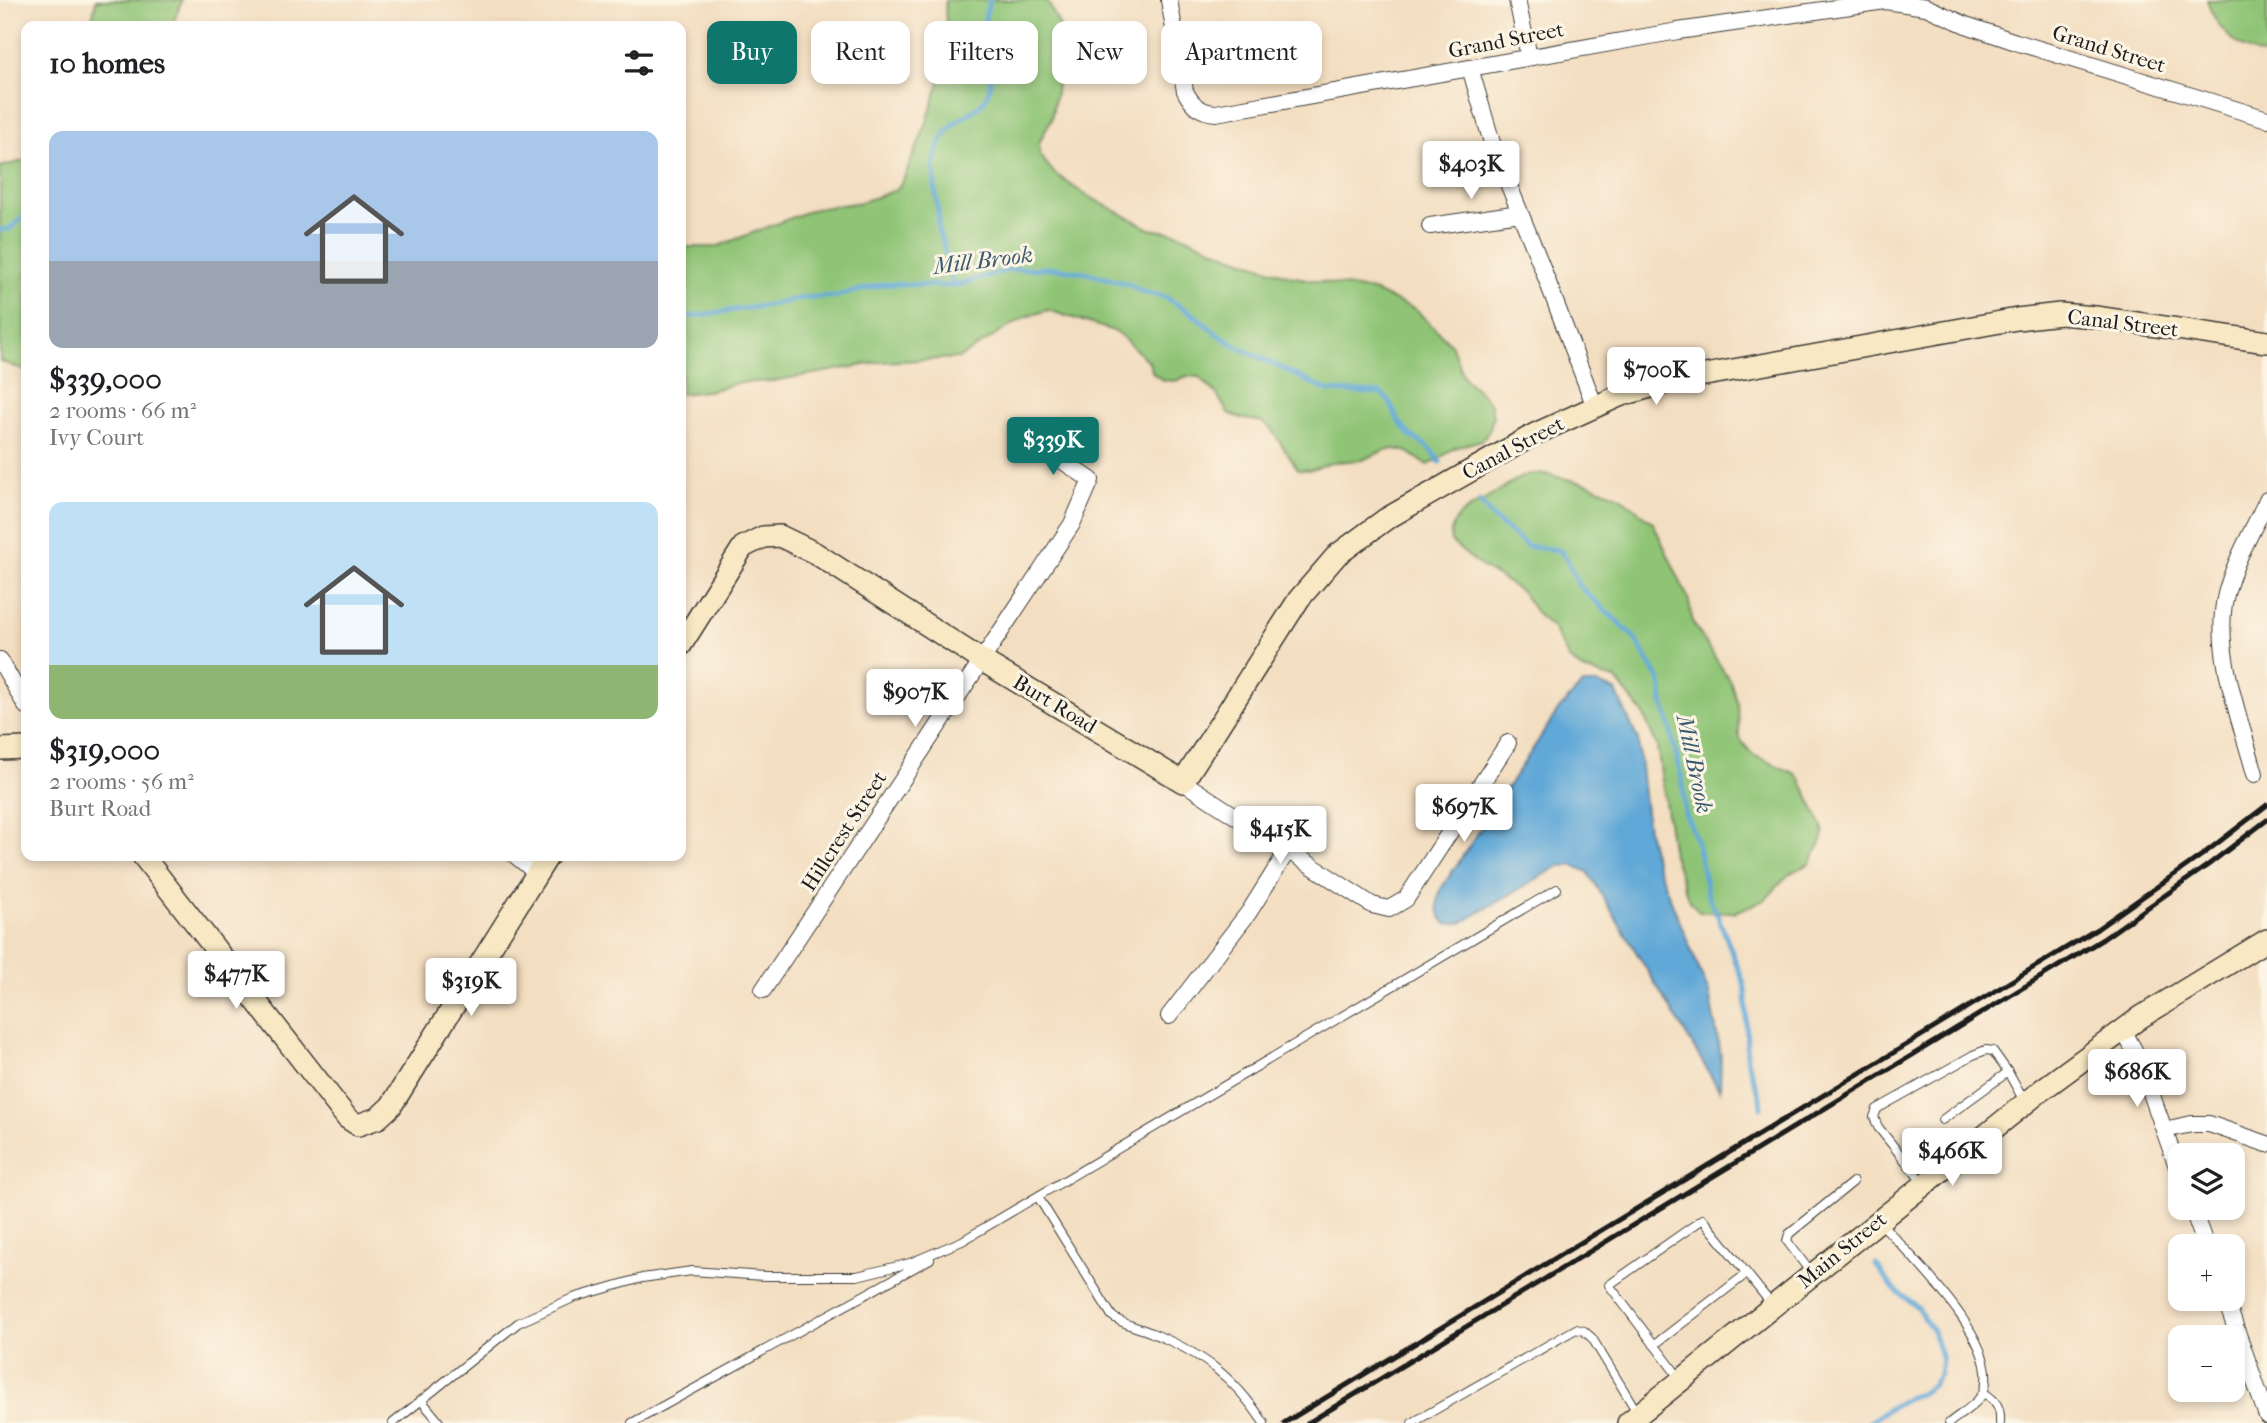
<!DOCTYPE html>
<meta charset="utf-8">
<style>
body{margin:0;font-family:"IM FELL French Canon",serif;background:#f2f2f2;color:#202124;height:100vh;display:flex;flex-direction:column;font-size:26px;white-space:nowrap}
*{box-sizing:border-box;margin:0}
p{font-size:23px;color:#757577}
.icon{flex:none;width:38px;height:38px;fill:none;stroke:currentColor;stroke-width:2;stroke-linecap:round;stroke-linejoin:round}
.map{position:relative;flex:1;overflow:hidden}
.side{position:absolute;left:21px;top:21px;width:665px;height:840px;display:flex;flex-direction:column;background:#fff;border-radius:14px;box-shadow:0 4px 10px #0003}
.side>*{flex:none}
.banner{position:absolute;left:707px;top:21px;width:665px;height:63px;display:flex;gap:14px}
.tools{position:absolute;left:2168px;top:1143px;display:grid;gap:14px}
.tools a{display:grid;place-items:center;width:77px;height:77px;border-radius:14px;background:#fff;box-shadow:0 4px 10px #0003;font-size:35px}
.price{position:absolute;translate:-50% -60px;padding:0 16px;border-radius:7px;background:#fff;color:#222;font-size:23px;line-height:46px;filter:drop-shadow(0 2px 4px #0008)}
.price::after{content:'';position:absolute;left:50%;top:42px;width:21px;height:16px;margin-left:-10px;background:inherit;clip-path:polygon(0 0,100% 0,50% 100%)}
.price.current{background:#0f766e;color:#fff}
ul{padding:0;list-style:none}
li{display:grid;align-content:center;gap:14px;height:371px;padding:0 28px}
li span{display:grid;place-items:center;height:217px;border-radius:14px;color:#555}
li>.icon{margin-inline-start:auto}
span .icon{width:126px;height:126px;fill:#fffc;stroke-width:1}
li b{font-size:30px}
h2{display:flex;justify-content:space-between;align-items:center;height:84px;padding:0 28px;font-size:30px}
.tag{padding:0 24px;border-radius:14px;background:#fff;box-shadow:0 4px 10px #0003;font-size:24px;line-height:63px}
.tag.current{background:#0f766e;color:#fff}
.map>svg:first-child{display:block}
.green{fill:#8fc476;stroke:#567049;stroke-width:2}
.water{fill:#60a8d7;stroke:#3e627a;stroke-width:2}
.lines{fill:none;stroke-linecap:round;stroke-linejoin:round}
.stream{stroke:#60a8d7;stroke-width:5}
.lane-casing{stroke:#3c3935;stroke-width:10}
.street-casing{stroke:#3c3935;stroke-width:18}
.secondary-casing{stroke:#3c3935;stroke-width:24}
.lane{stroke:#fff;stroke-width:8}
.street{stroke:#fff;stroke-width:16}
.secondary{stroke:#f8e8c3;stroke-width:21}
.rail{stroke:#1c1c1c;stroke-width:5}
.labels{text-anchor:middle;stroke-width:6;stroke-linejoin:round;paint-order:stroke}
.street-label{font-size:21px;fill:#1c1c1c;stroke:#fcf5e5}
.water-label{font-size:23px;font-style:italic;fill:#3b5b70;stroke:#fcf5e5}
</style>
<div class="map">
<svg width="2267" height="1423" viewBox="0 0 2267 1423">
<rect width="100%" height="100%" fill="#fcf5e5"/>
<filter id="ink" filterUnits="userSpaceOnUse"><feTurbulence type="fractalNoise" baseFrequency=".0143" numOctaves="2"/><feDisplacementMap in="SourceGraphic" scale="14" xChannelSelector="R" yChannelSelector="G"/><feConvolveMatrix kernelMatrix="1 2 1 2 8 2 1 2 1" color-interpolation-filters="sRGB"/></filter>
<filter id="wash" filterUnits="userSpaceOnUse"><feTurbulence type="fractalNoise" baseFrequency=".00686" numOctaves="4" result="noise"/><feDisplacementMap in="SourceGraphic" scale="28" xChannelSelector="R" yChannelSelector="G"/><feGaussianBlur stdDeviation="1.57" result="paint"/><feColorMatrix in="noise" values="0 0 0 0 0 0 0 0 0 0 0 0 0 0 0 0 0 1.4 0 .05"/><feComposite in="paint" operator="in"/></filter>
<g filter="url(#wash)">
<rect width="100%" height="100%" fill="#f3dec1"/>
<!-- green -->
<g class="green">
<polygon points="96,0 182,0 172,26 91,26"/>
<path d="M945 0H1047L1063 33 1062 58 1051 120 1039 143 1040 155 1054 173 1084 194 1150 229 1177 233 1233 257 1290 276 1373 291 1415 309 1451 344 1464 378 1483 395 1491 405 1493 417 1490 429 1482 440C1473 443 1463 444 1455 448 1442 454 1442 461 1427 465L1408 452 1396 449 1385 450 1362 460 1334 462 1309 470 1298 469 1271 429 1262 422 1240 418 1228 413 1216 393 1199 377 1187 376 1175 381 1163 380 1153 373 1149 362 1117 332 1048 310 1025 317 959 358 881 362 773 381 737 383 713 390 681 394V247H716L814 209 862 202 896 190 903 180 926 125 945 64 947 53Z"/>
<path d="M2207 0H2267V56C2238 51 2215 28 2207 0Z"/>
<polygon points="26,160 26,371 0,361 0,167"/>
<path d="M1529 474H1545L1588 484 1621 497 1653 523 1688 598 1693 623 1730 681 1738 705 1739 735 1742 742 1753 755 1794 773 1800 779 1822 826 1824 834 1822 841 1810 863 1788 875 1765 900 1735 912H1699L1688 898 1673 855 1657 746 1643 713 1615 679 1583 670 1569 659 1553 628 1538 615 1522 592 1478 564 1451 542C1447 515 1472 508 1491 496 1505 487 1512 480 1529 474Z"/>
</g>
<!-- water -->
<path class="water" d="M1583 684H1598L1616 691 1638 740 1648 831 1656 864 1709 993 1721 1056 1720 1091 1588 872 1573 865 1559 866 1461 923 1446 924C1436 914 1436 902 1441 889L1559 709Z"/>
<g class="lines">
<!-- stream -->
<g class="stream">
<polyline points="0,230 9,229 26,215"/>
<path d="M954 286C949 272 947 258 943 244 942 239 939 234 938 229 938 223 939 218 938 213 935 181 927 159 948 130 959 116 980 112 987 95 996 74 985 52 984 31 983 20 987 10 990 0"/>
<polyline points="681,318 769,305 802,298 837,296 885,284 954,286 1011,269 1055,268 1087,273 1128,284 1143,292 1165,297 1193,314 1217,334 1236,346 1328,391 1381,393 1389,401 1398,420 1411,436 1428,447 1440,462"/>
<polyline points="1480,502 1494,519 1527,546 1559,550 1566,558 1579,586 1633,636 1661,682 1663,703 1667,715 1683,784 1685,813 1697,842 1708,896 1717,914 1744,983 1746,993 1747,1060 1760,1097 1761,1108"/>
<polyline points="1868,1423 1888,1409 1907,1398 1920,1394 1932,1386 1940,1374 1942,1359 1933,1332 1917,1307 1893,1288 1876,1265"/>
</g>
</g>
</g>
<g filter="url(#ink)">
<g class="lines">
<!-- lane casing -->
<g class="lane-casing">
<g id="lane">
<polyline points="1942,1120 2008,1072 2024,1101"/>
<polyline points="1923,1183 1878,1127 1874,1117 1877,1109 1973,1055 1986,1050 1993,1051 2008,1072"/>
<path d="M1038 1197 1112 1316C1123 1325 1138 1327 1152 1333 1203 1354 1233 1376 1264 1423"/>
<path d="M1881 1223C1910 1256 2002 1343 1984 1390 1980 1403 1960 1414 1949 1423"/>
<polyline points="1812,1274 1787,1241 1789,1234 1853,1182"/>
<polyline points="1654,1345 1746,1274"/>
<polyline points="1681,1380 1609,1285 1703,1219 1773,1306"/>
<path d="M1984 1393C1997 1401 2001 1408 2000 1423"/>
<polyline points="421,1400 440,1423"/>
<polyline points="393,1423 518,1323 573,1298 642,1278 692,1271 764,1276 857,1276 910,1263 962,1241 1557,889"/>
<polyline points="632,1423 930,1259"/>
<polyline points="1412,1423 1576,1329 1584,1331 1592,1338 1637,1412"/>
</g>
</g>
<!-- street casing -->
<g class="street-casing">
<g id="street">
<path d="M1169 0 1185 91C1192 105 1200 112 1216 113L1678 31 1885 1 1926 7 1966 25 2016 42 2267 119"/>
<polyline points="1517,0 1529,57"/>
<polyline points="1470,68 1493,146 1542,267 1595,407"/>
<polyline points="1430,226 1520,213"/>
<polyline points="0,660 26,706"/>
<path d="M2255 774C2241 721 2212 649 2226 594 2234 562 2253 530 2267 500"/>
<polyline points="1183,782 1372,905 1389,909 1406,899 1508,743"/>
<polyline points="516,856 537,873"/>
<polyline points="763,990 1072,524 1091,480 1036,443"/>
<polyline points="1169,1016 1249,912 1288,850"/>
<polyline points="2123,1030 2139,1059 2180,1175"/>
<polyline points="2164,1130 2192,1124 2209,1124 2267,1144"/>
<polyline points="2192,1208 2206,1246"/>
<polyline points="2225,1298 2267,1416"/>
</g>
</g>
<!-- secondary casing -->
<g class="secondary-casing">
<g id="secondary">
<polyline points="681,645 743,547 763,537 780,536 815,553 983,661 1183,782 1299,599 1337,555 1386,519 1535,434 1619,396 1672,381 2017,319 2060,314 2095,317 2267,342"/>
<polyline points="0,749 26,748"/>
<polyline points="143,856 347,1118 358,1125 378,1118 391,1106 548,856"/>
<polyline points="1628,1423 2043,1089 2141,1017 2267,940"/>
</g>
</g>
<!-- lane -->
<use href="#lane" class="lane"/>
<!-- street -->
<use href="#street" class="street"/>
<!-- secondary -->
<use href="#secondary" class="secondary"/>
<!-- rail -->
<g class="rail">
<polyline points="1284,1423 2097,929 2202,855 2267,805"/>
<polyline points="1308,1423 2103,939 2208,865 2267,820"/>
</g>
</g>
</g>
<g class="labels">
<!-- street labels -->
<g class="street-label">
<text transform="translate(1506 40) rotate(-11)" y="7">Grand Street</text>
<text transform="translate(2109 49) rotate(17)" y="7">Grand Street</text>
<text transform="translate(2123 323) rotate(7)" y="7">Canal Street</text>
<text transform="translate(1513 448) rotate(-28)" y="7">Canal Street</text>
<text transform="translate(1055 704) rotate(31)" y="7">Burt Road</text>
<text transform="translate(844 831) rotate(-57)" y="7">Hillcrest Street</text>
<text transform="translate(1842 1250) rotate(-39)" y="7">Main Street</text>
</g>
<!-- water labels -->
<g class="water-label">
<text transform="translate(983 260) rotate(-7)" y="8">Mill Brook</text>
<text transform="translate(1695 764) rotate(78)" y="8">Mill Brook</text>
</g>
</g>
</svg>
<div class="tools">
<a><svg class="icon" aria-label="layers" viewBox="0 0 24 24"><path d="M12 4l9 5-9 5-9-5zM3 14l9 5 9-5"/></svg></a>
<a>+</a>
<a>−</a>
</div>
<b class="price" style="left:1471px;top:201px">$403K</b>
<b class="price" style="left:1656px;top:407px">$700K</b>
<b class="price current" style="left:1053px;top:477px">$339K</b>
<b class="price" style="left:915px;top:729px">$907K</b>
<b class="price" style="left:1464px;top:844px">$697K</b>
<b class="price" style="left:1280px;top:866px">$415K</b>
<b class="price" style="left:236px;top:1011px">$477K</b>
<b class="price" style="left:471px;top:1018px">$319K</b>
<b class="price" style="left:2137px;top:1109px">$686K</b>
<b class="price" style="left:1952px;top:1188px">$466K</b>
<div class="banner">
<a class="tag current">Buy</a>
<a class="tag">Rent</a>
<a class="tag">Filters</a>
<a class="tag">New</a>
<a class="tag">Apartment</a>
</div>
<section class="side">
<h2>10 homes<svg class="icon" aria-label="filters" viewBox="0 0 24 24"><path d="M4 7h16M4 17h16"/><circle cx="9" cy="7" r="2"/><circle cx="15" cy="17" r="2"/></svg></h2>
<ul>
<li><span style="background:linear-gradient(#a9c7e8 60%,#9aa5b1 0)"><svg class="icon" aria-label="home" viewBox="0 0 24 24"><path d="M3 11l9-7 9 7M6 9v11h12V9"/></svg></span><div><b>$339,000</b><p>2 rooms · 66 m²</p><p>Ivy Court</p></div></li>
<li><span style="background:linear-gradient(#bfe0f5 75%,#8fb573 0)"><svg class="icon" aria-label="home" viewBox="0 0 24 24"><path d="M3 11l9-7 9 7M6 9v11h12V9"/></svg></span><div><b>$319,000</b><p>2 rooms · 56 m²</p><p>Burt Road</p></div></li>
</ul>
</section>
</div>
